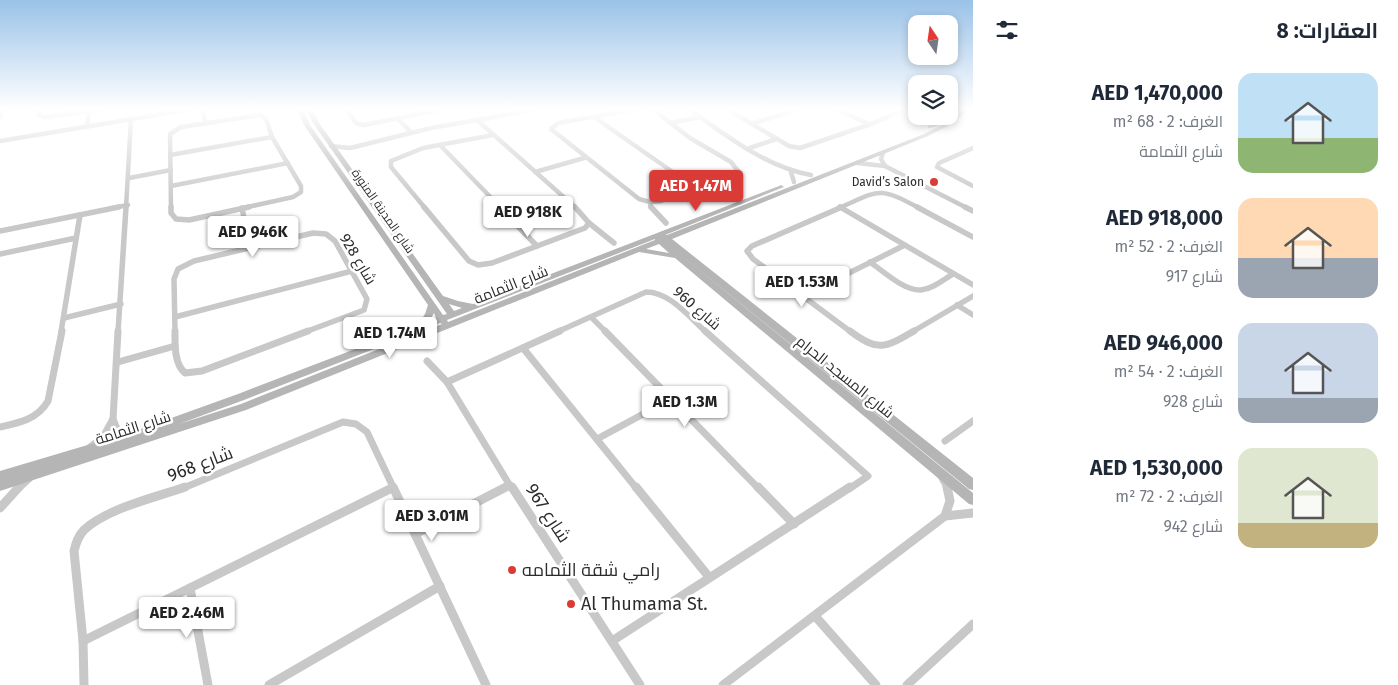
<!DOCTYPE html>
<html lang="ar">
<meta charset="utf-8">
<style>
body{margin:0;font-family:"Fira Sans",Cairo,sans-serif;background:#f2f2f3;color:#1f2937;direction:rtl;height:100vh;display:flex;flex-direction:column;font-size:19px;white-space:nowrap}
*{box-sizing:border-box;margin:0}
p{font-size:16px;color:#747a83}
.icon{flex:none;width:28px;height:28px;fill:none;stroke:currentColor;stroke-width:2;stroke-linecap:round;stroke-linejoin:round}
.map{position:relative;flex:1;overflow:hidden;direction:ltr}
.sheet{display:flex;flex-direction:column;background:#fff;width:425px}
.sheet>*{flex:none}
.needle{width:32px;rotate:347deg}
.buttons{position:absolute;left:908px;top:15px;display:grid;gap:10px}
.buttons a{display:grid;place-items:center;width:50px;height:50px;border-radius:10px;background:#fff;box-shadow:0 2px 8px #0003;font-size:25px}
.price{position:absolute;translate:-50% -42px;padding:0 11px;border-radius:5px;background:#fff;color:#222;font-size:16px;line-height:32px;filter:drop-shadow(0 1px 2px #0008)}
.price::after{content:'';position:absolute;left:50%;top:30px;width:15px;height:11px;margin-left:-8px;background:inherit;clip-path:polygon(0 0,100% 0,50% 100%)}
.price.current{background:#da3b36;color:#fff}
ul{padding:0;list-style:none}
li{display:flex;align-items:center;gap:15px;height:125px;padding:0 20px}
li span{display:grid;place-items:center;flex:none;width:140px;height:100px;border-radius:15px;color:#555}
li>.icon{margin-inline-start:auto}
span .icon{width:60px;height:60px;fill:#fffc;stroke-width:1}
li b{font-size:21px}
h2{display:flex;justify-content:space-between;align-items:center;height:60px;padding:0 20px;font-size:21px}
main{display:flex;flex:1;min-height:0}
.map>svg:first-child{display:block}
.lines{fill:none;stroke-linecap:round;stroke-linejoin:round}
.street-far3{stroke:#c8c8c8;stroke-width:4.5}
.street-far2{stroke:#c8c8c8;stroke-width:5.5}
.street-far1{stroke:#c8c8c8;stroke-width:7}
.street{stroke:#c8c8c8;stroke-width:9}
.secondary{fill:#b5b5b5;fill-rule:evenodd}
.poi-dot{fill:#da3b36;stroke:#fff;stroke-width:2}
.labels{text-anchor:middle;stroke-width:5;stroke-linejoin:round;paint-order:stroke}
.far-poi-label{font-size:12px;fill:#2b2b2b;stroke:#fff;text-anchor:end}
.far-street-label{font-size:12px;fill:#2b2b2b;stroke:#fff}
.street-label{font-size:15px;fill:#2b2b2b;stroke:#fff}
.near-street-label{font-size:18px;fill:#2b2b2b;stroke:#fff}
.near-poi-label{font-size:18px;fill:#2b2b2b;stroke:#fff;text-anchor:start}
</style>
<main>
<section class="sheet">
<h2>العقارات: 8<svg class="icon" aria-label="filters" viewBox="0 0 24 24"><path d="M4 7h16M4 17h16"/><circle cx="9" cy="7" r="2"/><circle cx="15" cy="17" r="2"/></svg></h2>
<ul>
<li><span style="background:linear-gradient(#bfe0f5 65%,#8fb573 0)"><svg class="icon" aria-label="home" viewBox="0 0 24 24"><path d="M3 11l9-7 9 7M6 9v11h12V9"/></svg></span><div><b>AED 1,470,000</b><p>الغرف: 2 · 68 m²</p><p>شارع الثمامة</p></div></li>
<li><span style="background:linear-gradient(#ffd9b3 60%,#9aa5b1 0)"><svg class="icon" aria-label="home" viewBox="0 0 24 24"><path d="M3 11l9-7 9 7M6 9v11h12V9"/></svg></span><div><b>AED 918,000</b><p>الغرف: 2 · 52 m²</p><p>شارع 917</p></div></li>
<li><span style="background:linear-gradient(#c9d6e8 75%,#9aa5b1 0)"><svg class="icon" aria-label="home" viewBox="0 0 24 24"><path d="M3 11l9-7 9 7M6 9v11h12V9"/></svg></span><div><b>AED 946,000</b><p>الغرف: 2 · 54 m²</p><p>شارع 928</p></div></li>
<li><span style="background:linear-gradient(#dfe7d0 75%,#c2b280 0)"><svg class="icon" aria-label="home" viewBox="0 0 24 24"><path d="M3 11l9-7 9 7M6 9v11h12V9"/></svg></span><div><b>AED 1,530,000</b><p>الغرف: 2 · 72 m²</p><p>شارع 942</p></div></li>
</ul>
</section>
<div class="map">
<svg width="973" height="685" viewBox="0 0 973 685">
<rect width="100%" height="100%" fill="#fff"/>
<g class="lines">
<!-- street-far3 -->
<g class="street-far3">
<polyline points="40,109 39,115 45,117 103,109"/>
<polyline points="203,109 205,123"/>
<polyline points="346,109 356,123 364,125 443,109"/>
<polyline points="636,109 558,123 551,129 639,199 650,202 661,201 738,171 731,162 690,138 653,109"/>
<path d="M689 109C725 135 766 167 811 175"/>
<polyline points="727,109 789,146 800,148 871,124 905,109"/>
<polyline points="836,109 869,124"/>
<polyline points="0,117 3,109"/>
<polyline points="594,117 697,189"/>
<polyline points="397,118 411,132"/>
<polyline points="477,120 576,208"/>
<polyline points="670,123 700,117"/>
<polyline points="751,124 799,109"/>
<polyline points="87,127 89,111"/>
<polyline points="0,141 192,109"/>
<polyline points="440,145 501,208"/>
<polyline points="331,146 350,148 431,128 539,109"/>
<polyline points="750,148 776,139"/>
<polyline points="973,148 939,163 937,167 973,186"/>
<polyline points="883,153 881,159 885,166"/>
<polyline points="170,155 272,137"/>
<polyline points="857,163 885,166 967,208"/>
<polyline points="535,172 584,158"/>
<polyline points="791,172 794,182"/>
<polyline points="129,178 171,170"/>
<polyline points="171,186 288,163"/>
<polyline points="650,202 651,208"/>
<polyline points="840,207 842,208"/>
<polyline points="113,208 128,205"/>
<polyline points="126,208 131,119"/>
<polyline points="171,208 170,134 181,127 260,115 266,119 272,137 301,186 301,192 293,197 243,208"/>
<polyline points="425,208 391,167 391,161 423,148 493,135"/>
<path d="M839 208C880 190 878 186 919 208"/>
</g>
<!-- street-far2 -->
<g class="street-far2">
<polyline points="171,207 171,213 176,219 189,220 249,207"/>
<polyline points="424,207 469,261 478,265 492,263 585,228 589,223"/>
<polyline points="499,207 537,246"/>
<polyline points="575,207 589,223 614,243"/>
<polyline points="651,207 666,223"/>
<polyline points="840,207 973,285"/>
<polyline points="842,207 752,246 747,251 753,259 851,332"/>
<polyline points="917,207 973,237"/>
<polyline points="965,207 973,211"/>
<polyline points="242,208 250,248"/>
<polyline points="0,231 119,207"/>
<polyline points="0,254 76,238"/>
<path d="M870 262C883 271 904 291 921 290 933 289 944 279 953 274"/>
<polyline points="803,296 905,245"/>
<polyline points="957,305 973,315"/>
<polyline points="175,317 352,271"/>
<polyline points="591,317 606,332"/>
<polyline points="64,318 121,304"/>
<polyline points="61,332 80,215"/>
<polyline points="118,332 126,207"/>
<polyline points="175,332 174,279 178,269 194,261 313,233 326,234 335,241 367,299 364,310 305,332"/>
<path d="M557 332 646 292C670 292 689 317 706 332"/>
<polyline points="912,332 973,296"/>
</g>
<!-- street-far1 -->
<g class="street-far1">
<polyline points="118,331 113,419 118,431 132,434"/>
<path d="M175 331C175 344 174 364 185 373L202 371 308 331"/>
<polyline points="605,331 759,489"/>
<polyline points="705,331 868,476 849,489"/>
<path d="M850 331C878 352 885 348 914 331"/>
<polyline points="523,348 637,489"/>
<polyline points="427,361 447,382 512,489"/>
<polyline points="118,362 175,346"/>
<polyline points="447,382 560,331"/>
<path d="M0 427C19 423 38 419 48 401L62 331"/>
<polyline points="597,439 671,399"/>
<polyline points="945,441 973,421"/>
<polyline points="90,447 103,437 113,419"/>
<polyline points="942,478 948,489"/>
<polyline points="18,489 29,479"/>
<polyline points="181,489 343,422 356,424 367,432 394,489"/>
<polyline points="503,489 510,485"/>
</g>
<!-- street -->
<g class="street">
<polyline points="393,487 486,685"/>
<polyline points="512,487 640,685"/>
<polyline points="636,487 709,577"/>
<polyline points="758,487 794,524"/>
<polyline points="0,508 19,487"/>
<polyline points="945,516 950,501 947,487"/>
<polyline points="415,534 506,487"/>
<polyline points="190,588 208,685"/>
<polyline points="815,616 876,685"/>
<polyline points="83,641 392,488"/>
<polyline points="612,641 850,487"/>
<path d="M84 685 83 641 74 551C76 543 78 536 84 530 108 508 154 498 185 487"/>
<polyline points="269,685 440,586"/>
<polyline points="723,685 945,516 973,513"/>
<polyline points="907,685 973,624"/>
</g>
<!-- secondary -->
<g class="secondary">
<path d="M297 109H303L310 125 443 315 447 314 313 123 306 109H312L319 123 443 296 458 301 473 304 779 186 781 185 784 187 665 235H667L924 134 944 124 964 109H970L948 126 928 136 672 239 973 478V490L969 489 665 242 973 493V505L969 504 675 258 639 252 246 410 0 491V481L6 479 0 481V471L138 430 238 394 418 325 425 314 428 305 304 125ZM655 239V240L448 322 447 320ZM659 244 669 253 646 249ZM449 304 462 308 454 311ZM434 313 436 318 430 320ZM440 323 442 324 241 404 179 424 244 400Z"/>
<path d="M952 109H958C951 117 938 128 928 128V126L943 116H949V112Z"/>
</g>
</g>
<!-- sky -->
<linearGradient id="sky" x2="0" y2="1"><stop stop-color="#9ac2e8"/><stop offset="0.53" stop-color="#fff"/><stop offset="1" stop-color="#fff" stop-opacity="0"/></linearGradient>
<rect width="973" height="205" fill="url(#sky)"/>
<!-- markers -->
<g class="poi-dot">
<circle cx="934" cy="182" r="5"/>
<circle cx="512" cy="570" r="5"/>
<circle cx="571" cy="604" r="5"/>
</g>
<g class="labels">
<!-- far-poi labels -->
<g class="far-poi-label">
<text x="924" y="186">David’s Salon</text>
</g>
<!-- far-street labels -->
<g class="far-street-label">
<text transform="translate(383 211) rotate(55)" y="4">شارع المدينة المنورة</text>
</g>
<!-- street labels -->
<g class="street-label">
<text transform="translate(358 259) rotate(59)" y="5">شارع 928</text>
<text transform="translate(511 285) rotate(-22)" y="5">شارع الثمامة</text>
<text transform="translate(697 308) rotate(41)" y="5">شارع 960</text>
<text transform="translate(845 377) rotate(39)" y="5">شارع المسجد الحرام</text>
<text transform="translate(133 428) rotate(-18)" y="5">شارع الثمامة</text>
</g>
<!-- near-street labels -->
<g class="near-street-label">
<text transform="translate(200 464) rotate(-21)" y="6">شارع 968</text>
<text transform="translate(548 513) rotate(57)" y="6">شارع 967</text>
</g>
<!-- near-poi labels -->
<g class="near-poi-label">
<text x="522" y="576">رامي شقة الثمامه</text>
<text x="581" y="610">Al Thumama St.</text>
</g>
</g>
</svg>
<div class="buttons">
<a><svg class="needle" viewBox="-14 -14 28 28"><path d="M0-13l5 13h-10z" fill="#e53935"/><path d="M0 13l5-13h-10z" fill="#747a83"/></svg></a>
<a><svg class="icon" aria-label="layers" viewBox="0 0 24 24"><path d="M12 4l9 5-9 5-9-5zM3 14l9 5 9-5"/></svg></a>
</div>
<b class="price current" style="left:696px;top:212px">AED 1.47M</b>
<b class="price" style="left:528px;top:238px">AED 918K</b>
<b class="price" style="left:253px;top:258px">AED 946K</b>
<b class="price" style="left:802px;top:308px">AED 1.53M</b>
<b class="price" style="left:390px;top:359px">AED 1.74M</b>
<b class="price" style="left:685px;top:428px">AED 1.3M</b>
<b class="price" style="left:432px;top:542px">AED 3.01M</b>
<b class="price" style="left:187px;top:639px">AED 2.46M</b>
</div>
</main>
